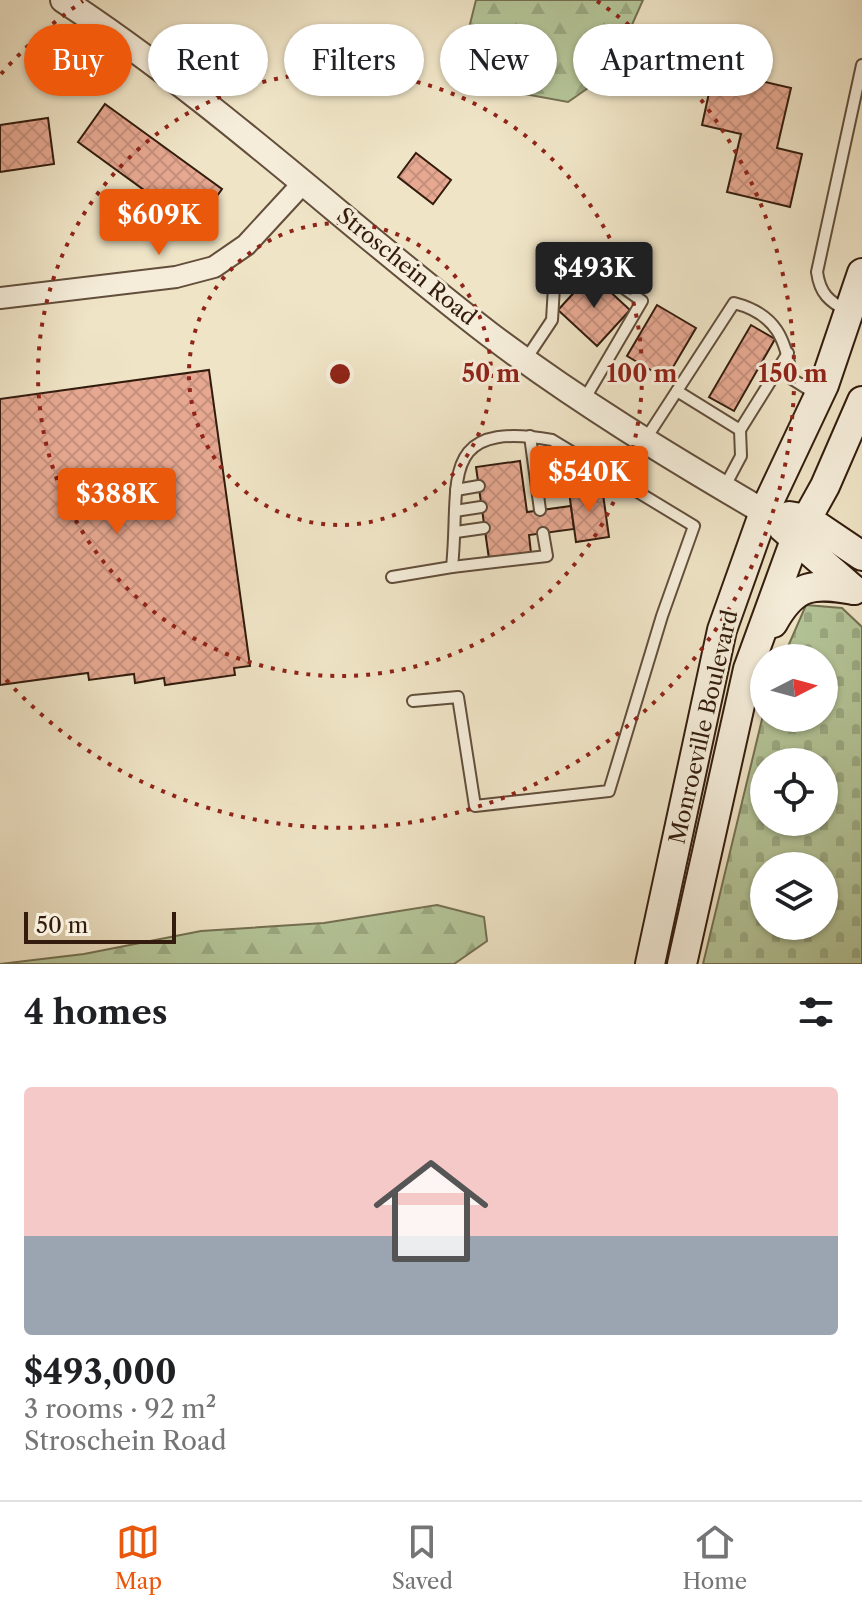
<!DOCTYPE html>
<meta charset="utf-8">
<style>
body{margin:0;font-family:"Libre Caslon Text",serif;background:#f2f2f2;color:#202124;height:100vh;display:flex;flex-direction:column;font-size:30px;white-space:nowrap}
*{box-sizing:border-box;margin:0}
p{font-size:26px;color:#757577}
.icon{flex:none;width:44px;height:44px;fill:none;stroke:currentColor;stroke-width:2;stroke-linecap:round;stroke-linejoin:round}
.map{position:relative;height:964px;overflow:hidden}
.details{display:flex;flex-direction:column;background:#fff;flex:1}
.details>*{flex:none}
.banner{position:absolute;left:24px;top:24px;width:814px;height:72px;display:flex;gap:16px}
.needle{width:52px;rotate:84deg}
.fabs{position:absolute;left:750px;top:644px;display:grid;gap:16px}
.fabs a{display:grid;place-items:center;width:88px;height:88px;border-radius:50%;background:#fff;box-shadow:0 2px 6px #0004;font-size:40px}
.scale{position:absolute;left:24px;bottom:20px;width:152px;box-sizing:border-box;padding-left:8px;border:4px solid #331c0d;border-top:0;font-size:22px;line-height:28px;white-space:nowrap;color:#331c0d;-webkit-text-stroke:6px #f5edda;paint-order:stroke}
.price{position:absolute;translate:-50% -68px;padding:0 18px;border-radius:8px;background:#ea580c;color:#fff;font-size:26px;line-height:52px;filter:drop-shadow(0 2px 4px #0008)}
.price::after{content:'';position:absolute;left:50%;top:48px;width:24px;height:18px;margin-left:-12px;background:inherit;clip-path:polygon(0 0,100% 0,50% 100%)}
.price.selected{background:#222;color:#fff}
ul{padding:0;list-style:none}
li{display:grid;align-content:center;gap:16px;height:424px;padding:0 24px}
li+li{border-top:2px solid #e0e0e0}
li span{display:grid;place-items:center;height:248px;border-radius:8px;color:#555}
li>.icon{margin-inline-start:auto}
span .icon{width:144px;height:144px;fill:#fffc;stroke-width:1}
li b{font-size:34px}
h2{display:flex;justify-content:space-between;align-items:center;height:96px;padding:0 24px;font-size:34px}
.tag{padding:0 28px;border-radius:36px;background:#fff;box-shadow:0 2px 6px #0004;font-size:28px;line-height:72px}
.tag.selected{background:#ea580c;color:#fff}
.dock{display:flex;justify-content:space-around;align-items:center;height:112px;border-top:2px solid #e0e0e0;background:#fff;font-size:22px;color:#757577}
.dock a{display:grid;justify-items:center;gap:4px}
.dock .selected{color:#ea580c}
.map>svg:first-child{display:block}
.forest{fill:url(#forest-firs);stroke:#747052;stroke-width:2}
.cemetery{fill:url(#cemetery-stones);stroke:#747052;stroke-width:2;fill-rule:evenodd}
.building{fill:url(#building-cross-hatch);stroke:#331c0d;stroke-width:2}
.lines{fill:none;stroke-linecap:round;stroke-linejoin:round}
.service-casing{stroke:#624e3b;stroke-width:14}
.minor-casing{stroke:#624e3b;stroke-width:24}
.tertiary-casing{stroke:#624e3b;stroke-width:28}
.secondary-casing{stroke:#331c0d;stroke-width:32}
.service{stroke:#f5edda;stroke-width:10}
.minor{stroke:#f5edda;stroke-width:20}
.tertiary{stroke:#f5edda;stroke-width:24}
.secondary{stroke:#f5edda;stroke-width:28}
.ring{fill:none;stroke:#8f2418;stroke-width:4;stroke-dasharray:4 8}
.labels{text-anchor:middle;stroke-width:6;stroke-linejoin:round;paint-order:stroke}
.street-label{font-size:22px;fill:#331c0d;stroke:#f5edda}
.centre{fill:#8f2418;stroke:#f5edda;stroke-width:4}
.ring-label{font-size:24px;text-anchor:middle;font-weight:bold;fill:#8f2418;stroke:#f5edda;stroke-width:6;stroke-linejoin:round;paint-order:stroke}
</style>
<div class="map">
<svg width="862" height="964" viewBox="0 0 862 964">
<defs>
<pattern id="forest-firs" width="22" height="20" patternUnits="userSpaceOnUse" patternTransform="scale(2)"><rect width="22" height="20" fill="#b4c598"/><path d="M5 1l3.5 6h-7zM16 11l3.5 6h-7z" fill="#9ba982"/></pattern>
<pattern id="cemetery-stones" width="16" height="16" patternUnits="userSpaceOnUse" patternTransform="scale(2)"><rect width="16" height="16" fill="#b4c598"/><path d="M2 7V4a2 2 0 0 1 4 0v3zM10 15v-3a2 2 0 0 1 4 0v3z" fill="#9ba982"/></pattern>
<pattern id="building-cross-hatch" width="8" height="8" patternUnits="userSpaceOnUse" patternTransform="scale(2)"><rect width="8" height="8" fill="#e6a891"/><path d="M0 0l8 8M0 8l8-8" fill="none" stroke="#c6907c"/></pattern>
</defs>
<rect width="100%" height="100%" fill="#efe4c6"/>
<filter id="stains"><feTurbulence type="fractalNoise" baseFrequency=".0025" numOctaves="4"/><feColorMatrix values="0 0 0 0 .2 0 0 0 0 .09 0 0 0 0 .02 0 0 0 .5 -.17"/></filter>
<radialGradient id="worn" r=".72"><stop offset=".6" stop-color="#630" stop-opacity="0"/><stop offset="1" stop-color="#630" stop-opacity=".3"/></radialGradient>
<!-- forest -->
<g class="forest">
<polygon points="476,0 643,0 611,72 568,102 470,84 465,44"/>
<polygon points="437,905 484,917 487,941 454,964 0,964 84,954 201,931 324,923"/>
</g>
<!-- cemetery -->
<path class="cemetery" d="M806 605 842 608 862 627V964H703L764 711V718H824V658H783ZM764 762H824V822H764ZM764 866H824V926H764Z"/>
<!-- building -->
<g class="building">
<polygon points="714,70 791,88 777,148 802,154 790,207 727,192 741,134 702,125"/>
<polygon points="105,104 222,189 195,227 78,142"/>
<polygon points="48,118 54,164 0,172 0,125"/>
<polygon points="416,153 451,180 433,204 398,177"/>
<polygon points="591,274 630,310 597,346 558,310"/>
<polygon points="657,305 696,328 666,379 627,356"/>
<polygon points="751,325 775,339 734,411 709,397"/>
<polygon points="209,370 250,666 234,668 235,675 165,685 164,678 135,683 134,674 89,680 88,673 0,685 0,399"/>
<polygon points="520,461 527,512 571,506 574,529 529,535 531,553 489,559 476,467"/>
<polygon points="602,487 609,537 576,542 569,492"/>
</g>
<g class="lines">
<!-- service casing -->
<g class="service-casing">
<g id="service">
<path d="M848 312C829 301 820 294 817 272L862 65"/>
<polyline points="526,359 552,320 554,287 577,255 642,301 584,400"/>
<polyline points="677,391 740,430"/>
<polyline points="530,436 540,510"/>
<path d="M645 440 734 303C777 314 786 340 792 379L816 394"/>
<polyline points="724,488 741,456 740,430 788,353"/>
<polyline points="456,490 479,486"/>
<polyline points="455,511 481,507"/>
<polyline points="456,532 484,528"/>
<polyline points="452,567 547,556 543,533"/>
<path d="M392 577 452 567C461 484 435 419 552 440L694 526 662 616 609 791 475 806 458 697 413 701"/>
</g>
</g>
<!-- minor casing -->
<g class="minor-casing">
<polyline id="minor" points="0,298 176,277 214,267 246,245 304,182"/>
</g>
<!-- tertiary casing -->
<g class="tertiary-casing">
<path id="tertiary" d="M63 0C214 99 346 224 489 334 576 400 670 457 764 512"/>
</g>
<!-- secondary casing -->
<g class="secondary-casing">
<g id="secondary">
<polyline points="789,516 807,519 862,556"/>
<polyline points="783,528 854,590"/>
<path d="M773 623C795 583 813 583 854 590"/>
<polyline points="650,964 722,630 764,512 824,385 862,273"/>
<polyline points="682,964 748,669 795,540 825,486 862,401"/>
</g>
</g>
<!-- service -->
<use href="#service" class="service"/>
<!-- minor -->
<use href="#minor" class="minor"/>
<!-- tertiary -->
<use href="#tertiary" class="tertiary"/>
<!-- secondary -->
<use href="#secondary" class="secondary"/>
</g>
<!-- distance rings -->
<g class="ring">
<circle cx="340" cy="374" r="151"/>
<circle cx="340" cy="374" r="302"/>
<path d="M1 74A453 453 0 0 1 83 1M597 1A453 453 0 1 1 1 674"/>
</g>
<g class="labels">
<!-- street labels -->
<g class="street-label">
<text transform="translate(407 266) rotate(39)" y="8">Stroschein Road</text>
<text transform="translate(703 727) rotate(-77)" y="8">Monroeville Boulevard</text>
</g>
</g>
<circle cx="340" cy="374" r="12" class="centre"/>
<g class="ring-label">
<text x="491" y="382">50 m</text>
<text x="642" y="382">100 m</text>
<text x="793" y="382">150 m</text>
</g>
<rect width="100%" height="100%" filter="url(#stains)"/>
<rect width="100%" height="100%" fill="url(#worn)"/>
</svg>
<div class="fabs">
<a><svg class="needle" viewBox="-14 -14 28 28"><path d="M0-13l5 13h-10z" fill="#e53935"/><path d="M0 13l5-13h-10z" fill="#757577"/></svg></a>
<a><svg class="icon" aria-label="locate" viewBox="0 0 24 24"><circle cx="12" cy="12" r="6"/><path d="M12 2v4M12 18v4M2 12h4M18 12h4"/></svg></a>
<a><svg class="icon" aria-label="layers" viewBox="0 0 24 24"><path d="M12 4l9 5-9 5-9-5zM3 14l9 5 9-5"/></svg></a>
</div>
<div class="scale">50 m</div>
<b class="price" style="left:159px;top:257px">$609K</b>
<b class="price selected" style="left:594px;top:310px">$493K</b>
<b class="price" style="left:589px;top:514px">$540K</b>
<b class="price" style="left:117px;top:536px">$388K</b>
<div class="banner">
<a class="tag selected">Buy</a>
<a class="tag">Rent</a>
<a class="tag">Filters</a>
<a class="tag">New</a>
<a class="tag">Apartment</a>
</div>
</div>
<section class="details">
<h2>4 homes<svg class="icon" aria-label="filters" viewBox="0 0 24 24"><path d="M4 7h16M4 17h16"/><circle cx="9" cy="7" r="2"/><circle cx="15" cy="17" r="2"/></svg></h2>
<ul>
<li><span style="background:linear-gradient(#f6c9c9 60%,#9aa5b1 0)"><svg class="icon" aria-label="home" viewBox="0 0 24 24"><path d="M3 11l9-7 9 7M6 9v11h12V9"/></svg></span><div><b>$493,000</b><p>3 rooms · 92 m²</p><p>Stroschein Road</p></div></li>
</ul>
</section>
<nav class="dock">
<a class="selected"><svg class="icon" aria-label="map" viewBox="0 0 24 24"><path d="M3 6l6-2 6 2 6-2v14l-6 2-6-2-6 2zM9 4v14M15 6v14"/></svg>Map</a>
<a><svg class="icon" aria-label="saved" viewBox="0 0 24 24"><path d="M7 4h10v16l-5-4-5 4z"/></svg>Saved</a>
<a><svg class="icon" aria-label="home" viewBox="0 0 24 24"><path d="M3 11l9-7 9 7M6 9v11h12V9"/></svg>Home</a>
</nav>
